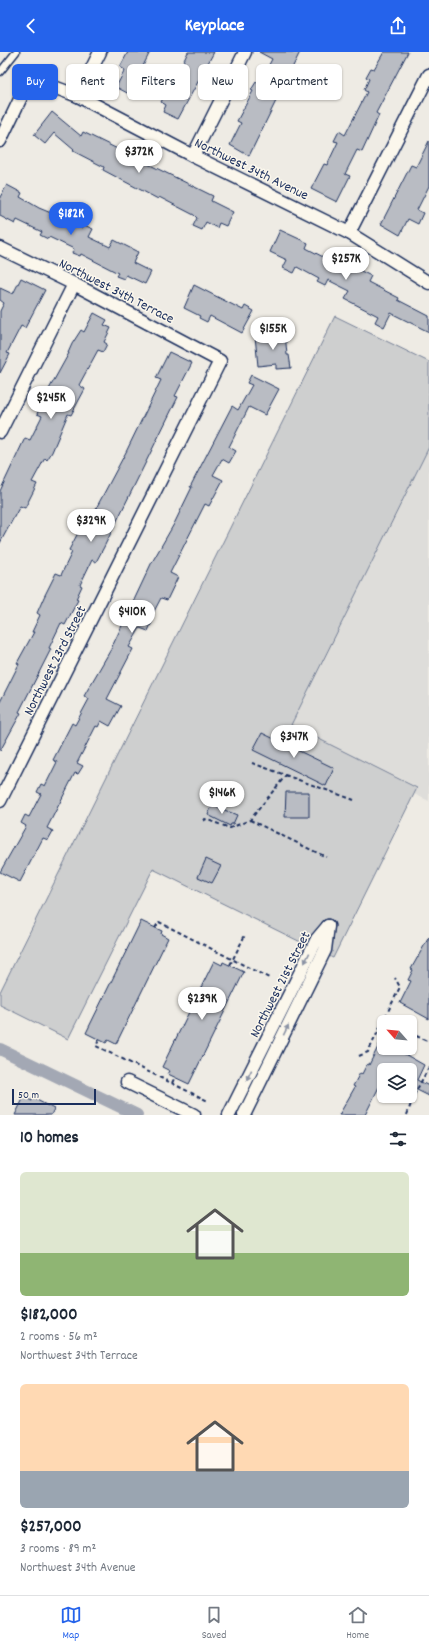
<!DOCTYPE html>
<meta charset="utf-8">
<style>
body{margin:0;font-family:Dekko,sans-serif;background:#f6f6f7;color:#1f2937;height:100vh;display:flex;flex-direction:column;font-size:15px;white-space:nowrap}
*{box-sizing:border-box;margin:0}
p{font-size:13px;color:#747a83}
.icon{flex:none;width:22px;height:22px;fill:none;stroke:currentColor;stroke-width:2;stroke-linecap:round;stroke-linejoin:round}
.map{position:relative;height:1063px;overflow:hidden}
.details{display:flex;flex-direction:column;background:#fff;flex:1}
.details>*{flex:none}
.hud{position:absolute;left:12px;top:12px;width:405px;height:36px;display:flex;gap:8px}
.needle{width:26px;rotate:297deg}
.buttons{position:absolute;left:377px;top:963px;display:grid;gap:8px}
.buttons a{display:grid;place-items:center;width:40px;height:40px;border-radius:6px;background:#fff;box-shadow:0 1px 3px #0004;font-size:20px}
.scale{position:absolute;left:12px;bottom:10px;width:84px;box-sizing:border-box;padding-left:4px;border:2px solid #1b2f5e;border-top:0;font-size:11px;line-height:14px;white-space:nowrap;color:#1b2f5e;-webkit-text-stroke:3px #fbf7ec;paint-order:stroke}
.price{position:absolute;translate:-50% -34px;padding:0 9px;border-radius:14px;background:#fff;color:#222;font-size:13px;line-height:26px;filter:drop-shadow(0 1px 2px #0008)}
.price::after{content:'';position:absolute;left:50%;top:24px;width:12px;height:9px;margin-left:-6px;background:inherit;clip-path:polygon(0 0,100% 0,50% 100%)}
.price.active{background:#2563eb;color:#fff}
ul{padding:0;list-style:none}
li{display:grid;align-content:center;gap:8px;height:212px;padding:0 20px}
li span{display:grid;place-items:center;height:124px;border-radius:6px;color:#555}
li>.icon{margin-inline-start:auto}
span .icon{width:72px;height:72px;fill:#fffc;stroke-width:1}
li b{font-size:17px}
h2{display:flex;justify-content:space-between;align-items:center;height:48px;padding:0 20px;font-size:17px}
.chip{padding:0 14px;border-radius:6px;background:#fff;box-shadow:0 1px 3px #0004;font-size:14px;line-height:36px}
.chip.active{background:#2563eb;color:#fff}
header{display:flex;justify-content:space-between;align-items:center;height:52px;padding:0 20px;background:#2563eb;color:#fff;font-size:18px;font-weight:800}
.tab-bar{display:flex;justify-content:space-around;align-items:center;height:56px;border-top:1px solid #e0e1e3;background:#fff;font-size:11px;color:#747a83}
.tab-bar a{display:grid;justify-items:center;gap:2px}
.tab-bar .active{color:#2563eb}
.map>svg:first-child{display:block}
.built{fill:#deddda}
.green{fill:#cecfcf;stroke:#747f96}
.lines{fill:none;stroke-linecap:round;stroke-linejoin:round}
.canal{stroke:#a3a8b4;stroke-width:12}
.building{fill:#b9bcc3;stroke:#1b2f5e}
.service-casing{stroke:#1b2f5e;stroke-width:9}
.minor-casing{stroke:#1b2f5e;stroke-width:15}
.path{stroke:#1b2f5e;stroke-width:2;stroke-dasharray:4 3;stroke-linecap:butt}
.service{stroke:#fbf7ec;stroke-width:6}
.minor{stroke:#fbf7ec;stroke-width:12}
.oneway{fill:#8b93a5}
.labels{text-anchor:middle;stroke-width:3;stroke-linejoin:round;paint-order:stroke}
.street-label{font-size:14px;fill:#1b2f5e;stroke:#fbf7ec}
</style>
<header><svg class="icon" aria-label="back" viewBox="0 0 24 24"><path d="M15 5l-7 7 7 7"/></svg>Keyplace<svg class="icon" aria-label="share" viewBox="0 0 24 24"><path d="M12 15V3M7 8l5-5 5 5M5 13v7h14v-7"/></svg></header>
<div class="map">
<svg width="429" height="1063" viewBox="0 0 429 1063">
<rect width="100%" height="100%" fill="#eeebe4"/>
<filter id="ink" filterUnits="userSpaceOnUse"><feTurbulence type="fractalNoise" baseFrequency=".025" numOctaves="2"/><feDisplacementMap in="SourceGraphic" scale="8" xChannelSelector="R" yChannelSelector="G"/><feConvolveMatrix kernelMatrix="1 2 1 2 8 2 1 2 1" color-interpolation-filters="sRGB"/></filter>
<g filter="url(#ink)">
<!-- built -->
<polygon class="built" points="429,395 429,749 414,742 417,735 291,673"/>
<!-- green -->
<polygon class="green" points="335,264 429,310 429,395 291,673 417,736 333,906 153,817 68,987 0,953 0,940"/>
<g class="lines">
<!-- canal -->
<polyline class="canal" points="0,997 137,1063"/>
</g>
<!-- building -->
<g class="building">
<polygon points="128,0 150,0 142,16 151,21 145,31 139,28 131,43 116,35 125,18 120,15"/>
<polygon points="188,0 214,0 178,67 163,60 166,53 161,50 167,39 163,37 168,28 173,31"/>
<polygon points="259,0 300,0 249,104 230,93 241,71 237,69 253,39 251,38 256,30 259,32 272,7"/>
<polygon points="384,0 408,0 376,61 379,63 362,100 357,98 345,122 350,124 337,150 311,137 324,112 327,113 338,90 334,89 339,79 345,83 367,40 364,38 369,27 366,25 371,16 374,17"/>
<polygon points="52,60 81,84 83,80 213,144 211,149 233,160 226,174 219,171 217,176 206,170 202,178 193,174 197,166 194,163 159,145 158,147 103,118 104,115 73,99 74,98 54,81 45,92 34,83"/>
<polygon points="429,89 429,134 417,158 423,161 418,172 408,167 400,183 381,172 411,113 416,115"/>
<polygon points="7,133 22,141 20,145 39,156 51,161 53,157 61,161 59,166 82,176 84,173 93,177 89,185 110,195 114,188 138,200 133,211 151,220 145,232 126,223 124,227 116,224 118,221 81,202 80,204 72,201 74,197 49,185 48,187 40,183 42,180 17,168 15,172 0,164 0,145"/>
<polygon points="280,178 308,191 306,196 329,208 331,204 371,224 368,230 399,246 398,248 429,264 429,280 391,261 384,275 375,270 378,264 345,247 350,239 328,228 325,234 317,230 319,227 297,215 294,221 283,216 287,208 270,200"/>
<polygon points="21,226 45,238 25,276 21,274 7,301 10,302 0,321 0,259 4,251 0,248 0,236 13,242"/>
<polygon points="194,233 243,258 245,254 254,259 242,281 210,264 207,270 199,266 200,264 184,256"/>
<polygon points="94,261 107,268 104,273 111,276 104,290 107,292 103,300 98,298 79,333 85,337 71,363 68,362 52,400 47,408 45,406 32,430 37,432 25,456 20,454 0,491 0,439 25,386 30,388 42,364 37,362 43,348 69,301 68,301 72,292 81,278 84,280"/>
<polygon points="285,281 287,303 289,303 291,316 276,317 276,312 258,314 255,284"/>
<polygon points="169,300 192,311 175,344 178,345 104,495 96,510 92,508 80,533 82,534 76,547 78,548 65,573 61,571 49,596 51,597 19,660 21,661 0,699 0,650 19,612 17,611 34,580 32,580 40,563 37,561 44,545 56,521 61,523 72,500 69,498 89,460 93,462 126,400 161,328 156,326"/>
<polygon points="251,323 279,337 265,363 249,355 229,395 236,399 229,411 222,407 213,423 223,428 209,454 205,452 170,521 178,525 167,548 161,546 149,569 152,570 148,579 140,576 129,595 133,597 107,647 121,654 110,674 101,669 98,675 96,674 77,711 83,714 78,722 75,721 47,776 53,779 48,788 43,786 20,830 0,820 26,774 21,771 25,763 29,765 41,742 37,740 41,732 45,734 57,710 53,708 72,671 75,673 89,647 84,644 110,599 151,512 174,472 192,435 190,435 232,354 238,358 252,333 247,331"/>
<polygon points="262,681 334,716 326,734 253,698"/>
<polygon points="286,740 309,740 309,765 285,765"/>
<polygon points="212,753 237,763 233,772 231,772 230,774 208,763"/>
<polygon points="206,807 221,814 212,831 198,825"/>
<polygon points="141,869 162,879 161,882 168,886 116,992 108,988 106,991 86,981"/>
<polygon points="429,885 429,967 400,951 411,929 408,928 413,918 411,917"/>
<polygon points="214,909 222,913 223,910 244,920 189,1032 168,1022 170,1019 162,1015"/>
<polygon points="380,991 384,993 384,996 394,996 424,1013 417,1028 429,1034 429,1044 413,1036 410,1041 410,1018 384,1018 384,1037 379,1035 365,1063 339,1063 355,1035 353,1034 360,1021 362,1022 367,1012 369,1013"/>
<polygon points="24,1045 32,1049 33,1046 54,1057 51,1063 15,1063"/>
</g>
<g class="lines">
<!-- service casing -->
<g class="service-casing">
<polyline id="service" points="0,20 16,0"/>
</g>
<!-- minor casing -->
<g class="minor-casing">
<g id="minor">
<polyline points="78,44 100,0"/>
<polyline points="0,89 23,41 33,34 51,34 78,44 193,104 349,181 429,231"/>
<polyline points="193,104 245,0"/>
<polyline points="349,181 429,23"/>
<polyline points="0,196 74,232 220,309 0,749"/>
<polyline points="0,380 74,232"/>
<polyline points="127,1030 194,1063"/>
<polyline points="229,1063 317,887 328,874"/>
<polyline points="244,1063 325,898 328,874"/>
</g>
</g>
<!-- path -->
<g class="path">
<polyline points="252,711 354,748"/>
<polyline points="250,768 326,805"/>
<polyline points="204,769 205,767 230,776 250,768 286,723"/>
<polyline points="155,876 159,870 269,926"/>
<polyline points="230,913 245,883"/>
<polyline points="410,981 429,990"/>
<polyline points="99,988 96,994 208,1049"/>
<polyline points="359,1004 368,1000 400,935 395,926"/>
<polyline points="172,1031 175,1025"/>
<polyline points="407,1063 414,1043 429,1015"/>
</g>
<!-- service -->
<use href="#service" class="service"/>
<!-- minor -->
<use href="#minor" class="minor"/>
</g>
<!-- one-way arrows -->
<defs><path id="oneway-solid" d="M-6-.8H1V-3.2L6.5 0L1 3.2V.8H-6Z"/></defs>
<g class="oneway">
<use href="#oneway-solid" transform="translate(307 906) rotate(116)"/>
<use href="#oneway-solid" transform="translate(286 978) rotate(-64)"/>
<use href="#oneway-solid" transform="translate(249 1023) rotate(116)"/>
</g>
</g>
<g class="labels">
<!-- street labels -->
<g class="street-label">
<text transform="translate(252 116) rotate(26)" y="5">Northwest 34th Avenue</text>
<text transform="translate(117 238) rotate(27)" y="5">Northwest 34th Terrace</text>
<text transform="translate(54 608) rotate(-63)" y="5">Northwest 23rd Street</text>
<text transform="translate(279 932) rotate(-63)" y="5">Northwest 21st Street</text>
</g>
</g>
</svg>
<div class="buttons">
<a><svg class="needle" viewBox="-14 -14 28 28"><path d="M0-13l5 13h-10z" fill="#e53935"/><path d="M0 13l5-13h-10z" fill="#747a83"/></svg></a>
<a><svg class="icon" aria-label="layers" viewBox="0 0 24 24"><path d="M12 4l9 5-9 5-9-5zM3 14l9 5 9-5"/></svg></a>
</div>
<div class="scale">50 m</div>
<b class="price" style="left:139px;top:122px">$372K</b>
<b class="price active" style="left:71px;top:184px">$182K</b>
<b class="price" style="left:346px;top:229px">$257K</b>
<b class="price" style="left:273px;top:299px">$155K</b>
<b class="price" style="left:51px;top:368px">$245K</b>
<b class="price" style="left:91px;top:491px">$329K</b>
<b class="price" style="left:132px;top:582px">$410K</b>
<b class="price" style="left:294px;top:707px">$347K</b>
<b class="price" style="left:222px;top:763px">$146K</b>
<b class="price" style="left:202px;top:969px">$239K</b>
<div class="hud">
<a class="chip active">Buy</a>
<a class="chip">Rent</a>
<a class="chip">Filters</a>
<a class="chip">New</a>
<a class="chip">Apartment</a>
</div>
</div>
<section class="details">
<h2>10 homes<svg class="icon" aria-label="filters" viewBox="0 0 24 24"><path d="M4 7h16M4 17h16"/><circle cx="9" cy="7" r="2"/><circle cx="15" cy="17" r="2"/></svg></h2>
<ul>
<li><span style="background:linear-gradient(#dfe7d0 65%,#8fb573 0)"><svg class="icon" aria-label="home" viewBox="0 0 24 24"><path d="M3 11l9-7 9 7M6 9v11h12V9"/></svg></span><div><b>$182,000</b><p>2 rooms · 56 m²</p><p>Northwest 34th Terrace</p></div></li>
<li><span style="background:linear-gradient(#ffd9b3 70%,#9aa5b1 0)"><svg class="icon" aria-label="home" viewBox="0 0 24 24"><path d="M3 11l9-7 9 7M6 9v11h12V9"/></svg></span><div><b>$257,000</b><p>3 rooms · 89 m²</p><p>Northwest 34th Avenue</p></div></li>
</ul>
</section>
<nav class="tab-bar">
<a class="active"><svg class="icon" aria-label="map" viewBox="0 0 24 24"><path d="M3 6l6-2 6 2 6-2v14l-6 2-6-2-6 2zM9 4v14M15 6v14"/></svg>Map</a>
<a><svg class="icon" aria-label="saved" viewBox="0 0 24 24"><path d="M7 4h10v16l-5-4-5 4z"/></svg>Saved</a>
<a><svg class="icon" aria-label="home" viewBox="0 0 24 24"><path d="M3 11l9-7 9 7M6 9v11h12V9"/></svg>Home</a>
</nav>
